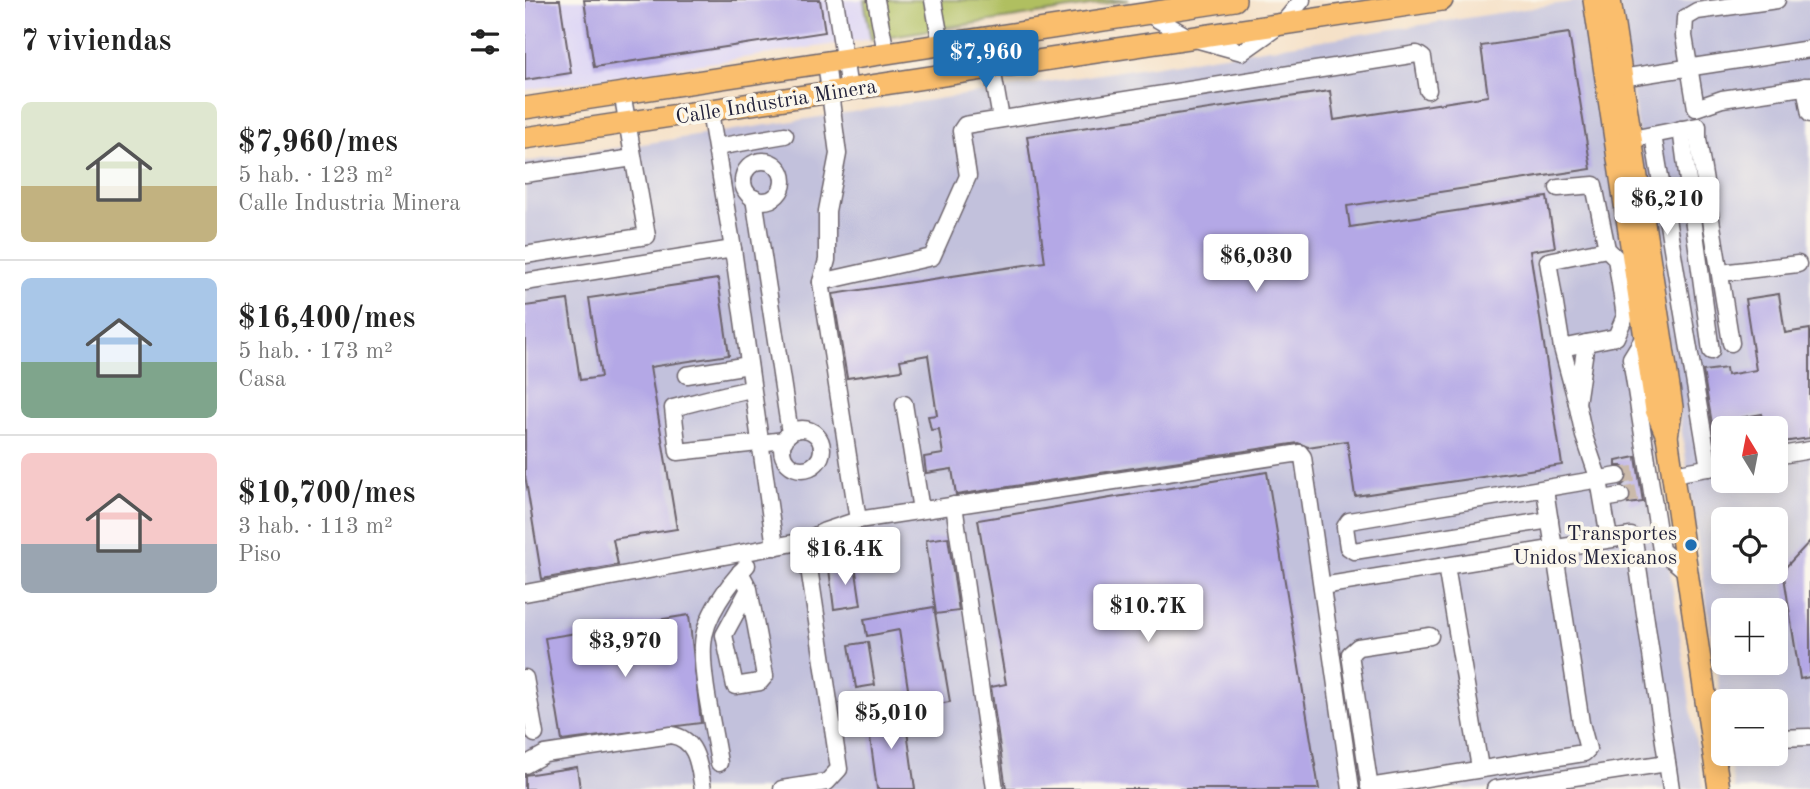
<!DOCTYPE html>
<html lang="es">
<meta charset="utf-8">
<style>
body{margin:0;font-family:"Old Standard TT",serif;background:#f6f6f6;color:#222;height:100vh;display:flex;flex-direction:column;font-size:26px;white-space:nowrap}
*{box-sizing:border-box;margin:0}
p{font-size:23px;color:#767676}
.icon{flex:none;width:38px;height:38px;fill:none;stroke:currentColor;stroke-width:2;stroke-linecap:round;stroke-linejoin:round}
.map{position:relative;flex:1;overflow:hidden}
.details{display:flex;flex-direction:column;background:#fff;width:525px}
.details>*{flex:none}
.needle{width:46px;rotate:350deg}
.controls{position:absolute;left:1186px;top:416px;display:grid;gap:14px}
.controls a{display:grid;place-items:center;width:77px;height:77px;border-radius:10px;background:#fff;box-shadow:0 4px 18px #0003;font-size:35px}
.price{position:absolute;translate:-50% -60px;padding:0 16px;border-radius:7px;background:#fff;color:#222;font-size:23px;line-height:46px;filter:drop-shadow(0 2px 4px #0008)}
.price::after{content:'';position:absolute;left:50%;top:42px;width:21px;height:16px;margin-left:-10px;background:inherit;clip-path:polygon(0 0,100% 0,50% 100%)}
.price.current{background:#1f6fb2;color:#fff}
ul{padding:0;list-style:none}
li{display:flex;align-items:center;gap:21px;height:175px;padding:0 21px}
li+li{border-top:2px solid #e0e0e0}
li span{display:grid;place-items:center;flex:none;width:196px;height:140px;border-radius:10px;color:#555}
li>.icon{margin-inline-start:auto}
span .icon{width:84px;height:84px;fill:#fffc;stroke-width:1}
li b{font-size:30px}
h2{display:flex;justify-content:space-between;align-items:center;height:84px;padding:0 21px;font-size:30px}
main{display:flex;flex:1;min-height:0}
.map>svg:first-child{display:block}
.built{fill:#ddd5f6}
.industrial{fill:#c2c1dc;fill-rule:evenodd}
.green{fill:#b0bf61;stroke:#69704e;stroke-width:2}
.building{fill:#b4a8e6}
.lines{fill:none;stroke-linecap:round;stroke-linejoin:round}
.minor-tunnel{stroke:#cbbaaa;stroke-width:16;stroke-dasharray:16 8;stroke-linecap:butt}
.minor-casing{stroke:#6c646c;stroke-width:19}
.major-casing{stroke:#6c646c;stroke-width:24}
.minor{stroke:#fff;stroke-width:16}
.major{stroke:#fabe6d;stroke-width:21}
.poi-dot{fill:#1f6fb2;stroke:#fbf7ec;stroke-width:2.5}
.labels{text-anchor:middle;stroke-width:7;stroke-linejoin:round;paint-order:stroke}
.street-label{font-size:21px;fill:#22223b;stroke:#fbf7ec}
.poi-label{font-size:21px;fill:#22223b;stroke:#fbf7ec;text-anchor:end}
</style>
<main>
<section class="details">
<h2>7 viviendas<svg class="icon" aria-label="filters" viewBox="0 0 24 24"><path d="M4 7h16M4 17h16"/><circle cx="9" cy="7" r="2"/><circle cx="15" cy="17" r="2"/></svg></h2>
<ul>
<li><span style="background:linear-gradient(#dfe7d0 60%,#c2b280 0)"><svg class="icon" aria-label="home" viewBox="0 0 24 24"><path d="M3 11l9-7 9 7M6 9v11h12V9"/></svg></span><div><b>$7,960/mes</b><p>5 hab. · 123 m²</p><p>Calle Industria Minera</p></div></li>
<li><span style="background:linear-gradient(#a9c7e8 60%,#7fa58c 0)"><svg class="icon" aria-label="home" viewBox="0 0 24 24"><path d="M3 11l9-7 9 7M6 9v11h12V9"/></svg></span><div><b>$16,400/mes</b><p>5 hab. · 173 m²</p><p>Casa</p></div></li>
<li><span style="background:linear-gradient(#f6c9c9 65%,#9aa5b1 0)"><svg class="icon" aria-label="home" viewBox="0 0 24 24"><path d="M3 11l9-7 9 7M6 9v11h12V9"/></svg></span><div><b>$10,700/mes</b><p>3 hab. · 113 m²</p><p>Piso</p></div></li>
</ul>
</section>
<div class="map">
<svg width="1285" height="789" viewBox="0 0 1285 789">
<rect width="100%" height="100%" fill="#fbf7ec"/>
<filter id="ink" filterUnits="userSpaceOnUse"><feTurbulence type="fractalNoise" baseFrequency=".0143" numOctaves="2"/><feDisplacementMap in="SourceGraphic" scale="14" xChannelSelector="R" yChannelSelector="G"/><feConvolveMatrix kernelMatrix="1 2 1 2 8 2 1 2 1" color-interpolation-filters="sRGB"/></filter>
<filter id="wash" filterUnits="userSpaceOnUse"><feTurbulence type="fractalNoise" baseFrequency=".00686" numOctaves="4" result="noise"/><feDisplacementMap in="SourceGraphic" scale="28" xChannelSelector="R" yChannelSelector="G"/><feGaussianBlur stdDeviation="1.57" result="paint"/><feColorMatrix in="noise" values="0 0 0 0 0 0 0 0 0 0 0 0 0 0 0 0 0 1.4 0 .05"/><feComposite in="paint" operator="in"/></filter>
<g filter="url(#wash)">
<rect width="100%" height="100%" fill="#f5e0c6"/>
<!-- built -->
<polygon class="built" points="0,0 339,0 346,39 0,90"/>
<!-- industrial -->
<g class="industrial">
<polygon points="1059,0 1178,789 0,789 0,162"/>
<path d="M1094 0H1285V789H1209L1204 754H1251V702H1199V721ZM1199 429H1251V481H1199ZM1199 520H1251V572H1199ZM1199 611H1251V663H1199Z"/>
</g>
<!-- green -->
<polygon class="green" points="339,0 604,0 346,39"/>
<g id="blocks">
<!-- building -->
<g class="building">
<polygon points="0,0 35,0 46,73 0,80"/>
<polygon points="59,0 295,0 300,32 69,67"/>
<polygon points="1044,33 1066,169 822,206 825,227 1022,197 1030,247 1005,251 1037,465 830,496 822,441 783,447 773,443 431,495 427,469 401,473 399,457 418,454 414,429 406,430 403,416 412,415 403,355 375,360 377,370 322,378 308,294 520,262 502,136 805,91 809,120 963,96 956,46"/>
<polygon points="193,279 204,355 125,367 152,529 88,539 93,565 17,579 0,475 0,306 43,300 55,380 76,377 64,298"/>
<polygon points="1254,294 1260,333 1285,329 1285,438 1251,443 1251,429 1240,429 1237,414 1209,419 1210,429 1199,429 1199,446 1191,447 1178,371 1201,368 1202,375 1231,370 1220,299"/>
<polygon points="1111,457 1118,502 1103,504 1106,494 1096,486 1103,480 1103,474 1097,466 1091,466 1091,461"/>
<polygon points="742,472 794,789 481,789 466,687 481,684 453,520"/>
<polygon points="423,537 434,611 411,614 401,540"/>
<polygon points="1285,541 1285,677 1275,679 1258,570"/>
<polygon points="330,565 336,605 309,609 304,569"/>
<polygon points="409,607 425,702 386,708 374,630 342,636 339,619"/>
<polygon points="164,615 176,723 37,741 20,638"/>
<polygon points="343,642 350,685 331,688 324,645"/>
<polygon points="379,709 390,789 352,789 342,715"/>
<polygon points="52,767 55,789 0,789 0,775"/>
</g>
</g>
</g>
<g filter="url(#ink)">
<use href="#blocks" fill-opacity="0" stroke="#6c646c" stroke-width="2"/>
<g class="lines">
<!-- minor-tunnel -->
<g class="minor-tunnel">
<polyline points="1093,476 1115,473"/>
<polyline points="1096,496 1118,492"/>
</g>
<!-- minor casing -->
<g class="minor-casing">
<g id="minor">
<polyline points="310,0 324,89"/>
<polyline points="351,0 361,53"/>
<polyline points="408,0 416,44"/>
<polyline points="1252,0 1172,11 1160,18 1159,36 1171,108 1197,99 1285,86"/>
<polyline points="622,13 663,37 717,52 758,23 777,0"/>
<polyline points="301,62 313,154 302,211 302,260 296,282 333,520"/>
<polyline points="467,68 476,119"/>
<polyline points="1096,78 1285,49"/>
<polyline points="1280,86 1285,114"/>
<polyline points="185,112 208,249"/>
<polyline points="1156,129 1186,351"/>
<polyline points="1128,135 1184,468"/>
<polyline points="1117,137 1173,126 1173,139 1206,343"/>
<polyline points="192,147 260,135"/>
<circle cx="238" cy="181" r="20"/>
<polyline points="0,174 108,158"/>
<polyline points="1033,188 1069,185 1082,249 1091,258 1100,316 1091,337 1037,348 1023,261 1082,249"/>
<polyline points="229,198 265,433"/>
<polyline points="0,255 122,236 97,92"/>
<polyline points="1196,273 1273,264"/>
<polyline points="0,282 208,249 250,547"/>
<polyline points="296,282 407,257 443,176 436,131 440,125 892,54 898,58 903,90"/>
<polyline points="1119,337 1106,358 1136,550 1163,573"/>
<polyline points="1037,348 1052,403 1061,343"/>
<polyline points="162,375 224,365"/>
<path d="M227 389C199 394 175 401 148 408L153 452 260 440"/>
<polyline points="1052,403 1059,436 1074,480 1084,538"/>
<polyline points="379,404 396,510"/>
<circle cx="277" cy="449" r="20"/>
<polyline points="1251,456 1285,450"/>
<polyline points="1148,474 1199,465"/>
<polyline points="1078,499 1096,496"/>
<polyline points="429,505 470,789"/>
<polyline points="1025,520 829,551 823,547 820,527 824,521 1093,476"/>
<polyline points="921,566 955,768"/>
<polyline points="215,572 224,589 240,676 235,682 210,686 199,635 224,589"/>
<polyline points="797,586 1106,536 1109,540 1146,789"/>
<polyline points="0,593 280,541 300,531 333,520 775,453 778,457 826,789"/>
<polyline points="0,678 10,734"/>
<polyline points="1251,738 1285,737"/>
<path d="M194 763C189 729 176 678 178 645 179 617 203 585 222 565"/>
<path d="M0 765 20 754 146 735C173 739 174 767 178 789"/>
<polyline points="844,787 1059,753 1063,749 1056,723 1020,490"/>
<polyline points="257,789 302,782 314,769 280,541"/>
<polyline points="845,789 825,654 833,647 905,636"/>
<polyline points="970,789 1142,763"/>
</g>
</g>
<!-- major casing -->
<g class="major-casing">
<g id="major">
<polyline points="1069,0 1131,410 1142,436 1194,789"/>
<polyline points="1085,0 1147,407 1142,436"/>
<polyline points="0,108 710,0"/>
<polyline points="0,138 917,0"/>
</g>
</g>
<!-- minor -->
<use href="#minor" class="minor"/>
<!-- major -->
<use href="#major" class="major"/>
</g>
</g>
<!-- markers -->
<circle class="poi-dot" cx="1166" cy="545" r="7"/>
<g class="labels">
<!-- street labels -->
<g class="street-label">
<text transform="translate(251 101) rotate(-9)" y="7">Calle Industria Minera</text>
</g>
<!-- poi labels -->
<g class="poi-label">
<text x="1152" y="540">Transportes<tspan x="1152" dy="24">Unidos Mexicanos</tspan></text>
</g>
</g>
</svg>
<div class="controls">
<a><svg class="needle" viewBox="-14 -14 28 28"><path d="M0-13l5 13h-10z" fill="#e53935"/><path d="M0 13l5-13h-10z" fill="#767676"/></svg></a>
<a><svg class="icon" aria-label="locate" viewBox="0 0 24 24"><circle cx="12" cy="12" r="6"/><path d="M12 2v4M12 18v4M2 12h4M18 12h4"/></svg></a>
<a>+</a>
<a>−</a>
</div>
<b class="price current" style="left:461px;top:90px">$7,960</b>
<b class="price" style="left:1142px;top:237px">$6,210</b>
<b class="price" style="left:731px;top:294px">$6,030</b>
<b class="price" style="left:320px;top:587px">$16.4K</b>
<b class="price" style="left:623px;top:644px">$10.7K</b>
<b class="price" style="left:100px;top:679px">$3,970</b>
<b class="price" style="left:366px;top:751px">$5,010</b>
</div>
</main>
